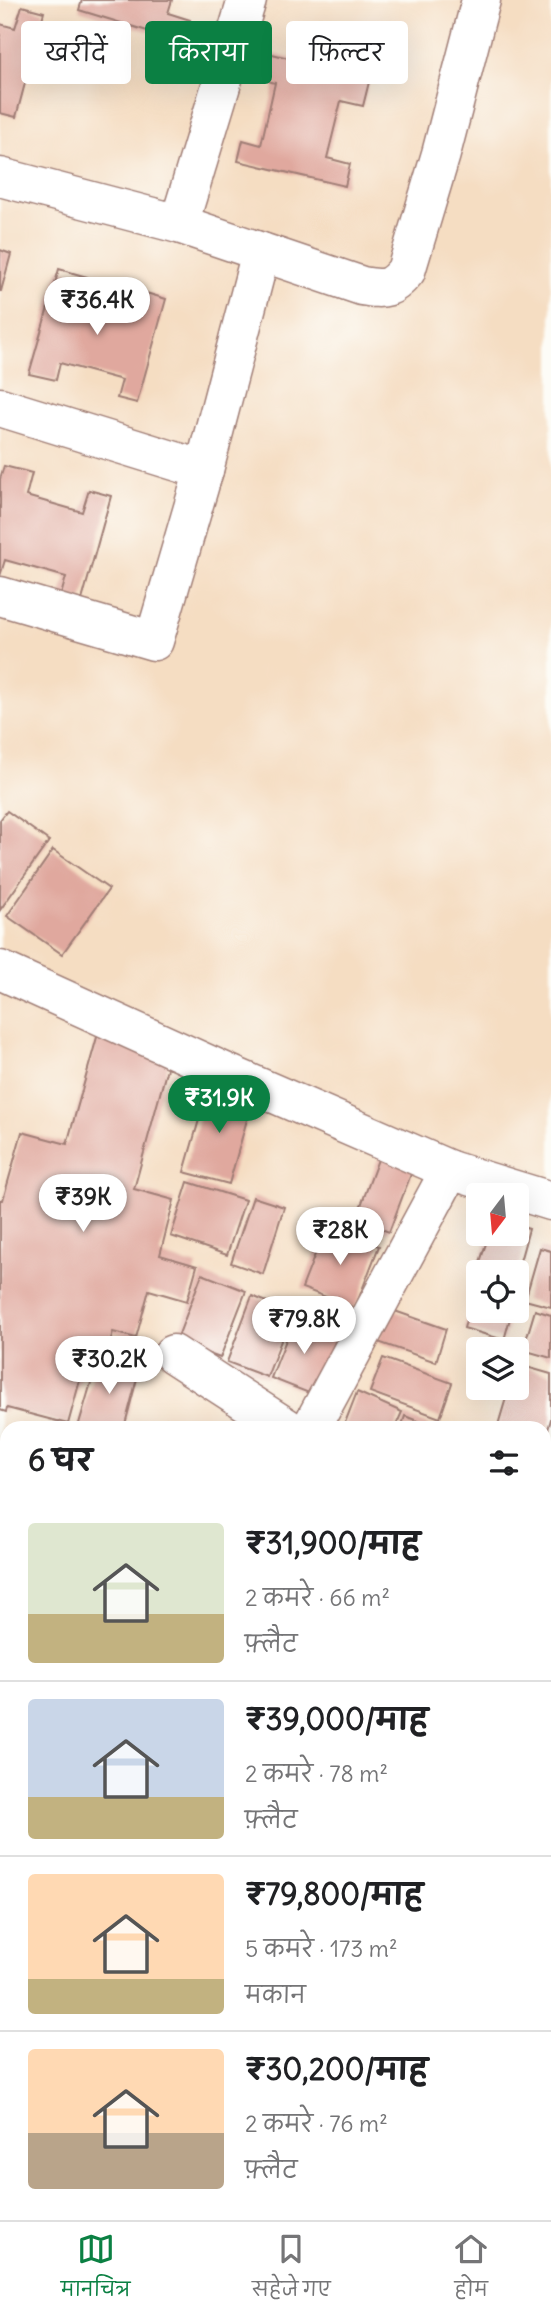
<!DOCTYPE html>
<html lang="hi">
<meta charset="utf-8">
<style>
:root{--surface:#fff;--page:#f2f2f2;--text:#202124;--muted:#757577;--line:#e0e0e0;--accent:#0b8043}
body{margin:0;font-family:Delius,"Playpen Sans Deva",sans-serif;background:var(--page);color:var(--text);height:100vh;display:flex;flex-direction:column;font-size:26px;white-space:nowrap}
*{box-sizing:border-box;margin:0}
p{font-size:23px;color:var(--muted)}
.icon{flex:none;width:38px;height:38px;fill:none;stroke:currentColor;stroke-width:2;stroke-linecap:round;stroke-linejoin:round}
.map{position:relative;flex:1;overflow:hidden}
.details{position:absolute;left:0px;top:1421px;width:551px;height:800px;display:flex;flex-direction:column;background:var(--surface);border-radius:21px 21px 0 0;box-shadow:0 7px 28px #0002}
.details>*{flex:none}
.banner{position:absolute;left:21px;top:21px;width:509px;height:63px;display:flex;gap:14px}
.needle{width:46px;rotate:196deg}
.fabs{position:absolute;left:466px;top:1183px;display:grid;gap:14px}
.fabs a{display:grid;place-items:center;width:63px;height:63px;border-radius:7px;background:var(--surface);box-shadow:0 7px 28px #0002;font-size:35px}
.price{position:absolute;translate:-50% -60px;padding:0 16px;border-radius:24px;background:#fff;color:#222;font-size:23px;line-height:46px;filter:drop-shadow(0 2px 4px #0008)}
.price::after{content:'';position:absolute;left:50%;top:42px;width:21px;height:16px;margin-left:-10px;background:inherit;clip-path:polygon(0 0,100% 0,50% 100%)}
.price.selected{background:var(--accent);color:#fff}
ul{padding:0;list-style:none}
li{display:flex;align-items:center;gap:21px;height:175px;padding:0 28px}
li+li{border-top:2px solid var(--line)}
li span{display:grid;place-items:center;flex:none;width:196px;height:140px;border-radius:7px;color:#555}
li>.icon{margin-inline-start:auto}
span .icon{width:84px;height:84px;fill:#fffc;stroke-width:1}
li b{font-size:30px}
h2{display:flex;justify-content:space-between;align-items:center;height:84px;padding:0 28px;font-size:30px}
.tag{padding:0 24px;border-radius:7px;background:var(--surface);box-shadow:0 7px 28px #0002;font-size:24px;line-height:63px}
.tag.selected{background:var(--accent);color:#fff}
.menu{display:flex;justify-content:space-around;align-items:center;height:98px;border-top:2px solid var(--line);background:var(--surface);font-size:19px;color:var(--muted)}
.menu a{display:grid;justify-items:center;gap:4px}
.menu .selected{color:var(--accent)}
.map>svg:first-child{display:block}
.building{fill:#e0a89e}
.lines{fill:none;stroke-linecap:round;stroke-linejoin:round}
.street-casing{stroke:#a07e76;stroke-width:41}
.street{stroke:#fff;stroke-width:38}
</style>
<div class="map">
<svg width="551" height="2220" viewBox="0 0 551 2220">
<rect width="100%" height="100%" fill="#fdfcf7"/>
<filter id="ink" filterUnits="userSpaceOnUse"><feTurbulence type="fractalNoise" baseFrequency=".0143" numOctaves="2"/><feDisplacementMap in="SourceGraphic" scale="14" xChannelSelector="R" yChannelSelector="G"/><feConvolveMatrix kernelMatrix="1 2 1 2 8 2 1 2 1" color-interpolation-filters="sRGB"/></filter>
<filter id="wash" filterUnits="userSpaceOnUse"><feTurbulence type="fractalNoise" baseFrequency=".00686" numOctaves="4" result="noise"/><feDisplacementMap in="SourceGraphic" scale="28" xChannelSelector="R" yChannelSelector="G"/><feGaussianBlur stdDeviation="1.57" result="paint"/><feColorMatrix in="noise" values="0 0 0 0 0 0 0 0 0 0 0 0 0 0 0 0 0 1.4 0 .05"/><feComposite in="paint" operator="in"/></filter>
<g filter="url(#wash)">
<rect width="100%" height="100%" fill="#f5ddc2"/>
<g id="blocks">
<g class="building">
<path d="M82 0H172L168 13 190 20 183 42 79 10Z"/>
<path d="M22 6 44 12 16 117 0 113V24L15 28Z"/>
<path d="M264 52 370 78 363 106 341 101 327 158 350 164 345 186 238 161 243 140 261 145 275 83 258 78Z"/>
<path d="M0 250 11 254 1 291H0Z"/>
<path d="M59 269 87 277 80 299 137 315 143 292 166 299 137 403 117 398 122 380 60 363 56 380 29 374Z"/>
<path d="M4 466 32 473 26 496 82 512 89 490 111 496 82 600 61 595 66 577 5 560 0 576V479Z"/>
<path d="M7 811 49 841 0 910V820Z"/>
<path d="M53 850 109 889 62 954 7 916Z"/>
<path d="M99 1030 172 1050 134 1189 174 1200 160 1255 197 1266 187 1301 149 1290 136 1338 113 1332 109 1345 91 1340 68 1424 7 1408 6 1412 0 1410V1200H3L22 1132 67 1144Z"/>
<path d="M209 1085 253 1098 229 1184 184 1172Z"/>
<path d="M380 1154 414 1166 389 1232 356 1219Z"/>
<path d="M188 1182 245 1200 227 1255 171 1236Z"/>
<path d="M253 1197 284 1207 263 1274 231 1263Z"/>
<path d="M516 1225 529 1229 517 1272H478V1282L474 1281 489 1234H516Z"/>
<path d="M326 1226 379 1246 355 1308 302 1288Z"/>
<path d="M540 1248 551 1251V1307L525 1300Z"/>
<path d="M202 1274 246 1291 220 1358 176 1342Z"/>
<path d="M474 1291 478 1292V1311H512L504 1340 464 1328Z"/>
<path d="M252 1296 292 1312 267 1377 227 1362Z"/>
<path d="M389 1309 446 1329 436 1362 378 1342Z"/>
<path d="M535 1310 551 1315V1358L523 1350Z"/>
<path d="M295 1317 338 1334 314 1395 271 1378Z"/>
<path d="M383 1358 452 1383 440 1418 370 1392Z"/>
<path d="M98 1359 139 1371 124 1428 78 1427Z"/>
<path d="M516 1364 551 1374V1419L545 1440 544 1428H510L498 1425 509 1388H516Z"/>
<path d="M357 1392 402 1412 395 1428H343Z"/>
<path d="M405 1416 435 1428H401Z"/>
<path d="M167 1419 196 1427V1428H165Z"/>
<path d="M0 1443 7 1445 1 1469H0Z"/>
<path d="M0 1542 7 1543V1596L0 1594Z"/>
<path d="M550 1661H551V1719L544 1717V1682Z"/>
<path d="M551 1781V1805L544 1803Z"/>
<path d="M544 1808 551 1809V1863L544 1861Z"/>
<path d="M2 1814 7 1816V1847L0 1845Z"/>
<path d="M0 1859 7 1861V1873L1 1893Z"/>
<path d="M544 1880 551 1882V1917L544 1915Z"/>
<path d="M544 1952 551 1954V1972L548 1984 544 1983Z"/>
<path d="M0 2014 7 2016 1 2039 0 2038Z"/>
<path d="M6 2029H7V2072L0 2070V2050Z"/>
<path d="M158 2214H225L223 2220H156Z"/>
<path d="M290 2214H334L357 2219 288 2220Z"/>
<path d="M498 2214H534L533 2220H496Z"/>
</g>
</g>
</g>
<g filter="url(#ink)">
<use href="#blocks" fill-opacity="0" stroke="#a07e76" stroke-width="2"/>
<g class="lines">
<defs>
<g id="street">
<path d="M0 177 179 224 362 286C385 290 391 289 406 271L441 154 481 0"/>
<path d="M179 224 247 0"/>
<path d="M0 407 204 470"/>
<path d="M0 596 154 641 204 470 261 252"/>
<path d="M0 970 229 1074 450 1170 551 1201"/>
<path d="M173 1354 287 1428"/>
<path d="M311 1428 450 1170"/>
<path d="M544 1538 551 1506"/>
<path d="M544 1637 551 1638"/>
<path d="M544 2167 551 2169"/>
<path d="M253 2220 254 2214"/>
<path d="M423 2220 424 2214"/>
</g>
</defs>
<use href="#street" class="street-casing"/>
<use href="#street" class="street"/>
</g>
</g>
</svg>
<div class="fabs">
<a><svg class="needle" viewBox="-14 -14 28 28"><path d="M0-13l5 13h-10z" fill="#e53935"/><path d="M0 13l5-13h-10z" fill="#757577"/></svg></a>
<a><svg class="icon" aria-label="locate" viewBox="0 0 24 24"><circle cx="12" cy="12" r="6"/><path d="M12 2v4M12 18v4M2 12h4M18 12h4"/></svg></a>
<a><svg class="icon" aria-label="layers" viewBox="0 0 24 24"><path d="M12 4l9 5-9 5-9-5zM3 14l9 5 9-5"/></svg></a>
</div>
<b class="price" style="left:97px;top:337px">₹36.4K</b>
<b class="price selected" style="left:219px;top:1135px">₹31.9K</b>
<b class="price" style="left:83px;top:1234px">₹39K</b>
<b class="price" style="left:340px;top:1267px">₹28K</b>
<b class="price" style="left:304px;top:1356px">₹79.8K</b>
<b class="price" style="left:109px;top:1396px">₹30.2K</b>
<div class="banner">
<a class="tag">खरीदें</a>
<a class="tag selected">किराया</a>
<a class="tag">फ़िल्टर</a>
</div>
<section class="details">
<h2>6 घर<svg class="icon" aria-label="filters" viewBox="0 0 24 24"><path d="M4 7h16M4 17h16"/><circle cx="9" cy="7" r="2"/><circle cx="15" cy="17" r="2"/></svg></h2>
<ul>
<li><span style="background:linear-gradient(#dfe7d0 65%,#c2b280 0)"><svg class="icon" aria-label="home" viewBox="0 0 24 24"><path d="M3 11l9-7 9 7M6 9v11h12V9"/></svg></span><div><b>₹31,900/माह</b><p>2 कमरे · 66 m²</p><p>फ़्लैट</p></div></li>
<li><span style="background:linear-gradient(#c9d6e8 70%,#c2b280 0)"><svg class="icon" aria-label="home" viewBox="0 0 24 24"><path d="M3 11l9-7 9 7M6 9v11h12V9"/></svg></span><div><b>₹39,000/माह</b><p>2 कमरे · 78 m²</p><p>फ़्लैट</p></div></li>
<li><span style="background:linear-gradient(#ffd9b3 75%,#c2b280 0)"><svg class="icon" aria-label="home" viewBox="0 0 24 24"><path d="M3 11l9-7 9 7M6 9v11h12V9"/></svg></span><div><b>₹79,800/माह</b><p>5 कमरे · 173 m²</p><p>मकान</p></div></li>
<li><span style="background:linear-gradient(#ffd9b3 60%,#b9a48a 0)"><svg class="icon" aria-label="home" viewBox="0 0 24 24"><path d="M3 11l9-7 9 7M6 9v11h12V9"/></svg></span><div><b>₹30,200/माह</b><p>2 कमरे · 76 m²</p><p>फ़्लैट</p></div></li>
</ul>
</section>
</div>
<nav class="menu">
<a class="selected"><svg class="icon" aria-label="map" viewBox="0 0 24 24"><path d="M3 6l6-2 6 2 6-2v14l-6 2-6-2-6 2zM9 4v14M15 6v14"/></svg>मानचित्र</a>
<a><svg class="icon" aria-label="saved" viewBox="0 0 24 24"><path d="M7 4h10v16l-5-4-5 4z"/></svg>सहेजे गए</a>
<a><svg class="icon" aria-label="home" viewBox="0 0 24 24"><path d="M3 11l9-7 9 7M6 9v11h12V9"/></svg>होम</a>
</nav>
